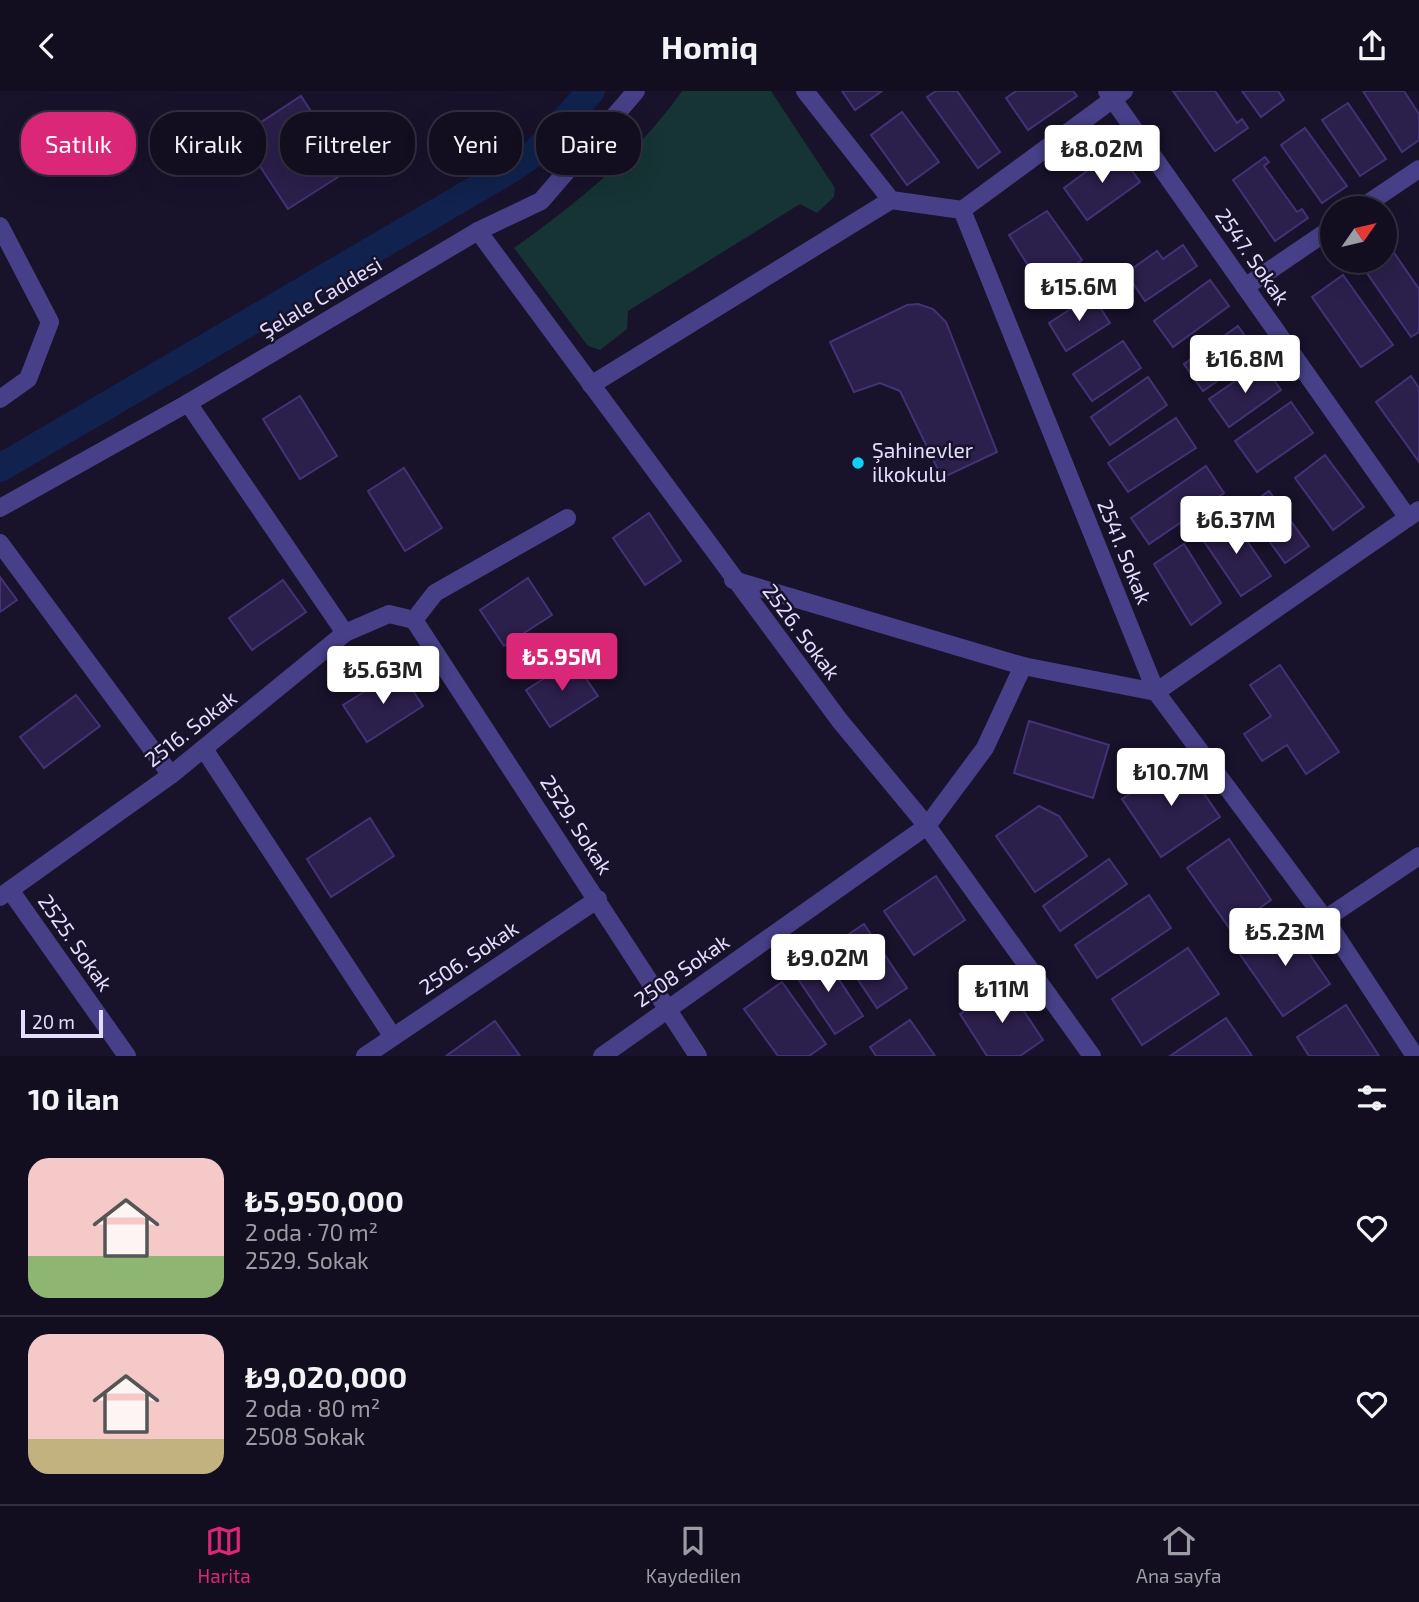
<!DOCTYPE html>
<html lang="tr">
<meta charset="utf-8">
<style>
:root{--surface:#120e20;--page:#1b1729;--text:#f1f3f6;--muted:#9c9ca5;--line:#312e3e;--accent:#db2777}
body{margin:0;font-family:"Exo 2",sans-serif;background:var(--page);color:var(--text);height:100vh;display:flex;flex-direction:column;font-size:26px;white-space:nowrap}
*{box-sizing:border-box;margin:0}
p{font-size:23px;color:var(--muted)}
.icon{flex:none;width:38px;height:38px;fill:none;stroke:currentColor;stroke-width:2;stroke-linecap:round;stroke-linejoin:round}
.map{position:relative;height:965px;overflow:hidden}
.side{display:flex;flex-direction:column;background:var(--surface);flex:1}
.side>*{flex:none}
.guide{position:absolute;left:21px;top:21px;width:700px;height:63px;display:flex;gap:14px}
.needle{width:46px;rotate:56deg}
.tools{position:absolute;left:1320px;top:105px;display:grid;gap:14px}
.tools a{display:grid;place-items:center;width:77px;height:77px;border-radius:50%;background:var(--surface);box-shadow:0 7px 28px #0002,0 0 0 2px var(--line);font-size:35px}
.scale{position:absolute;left:21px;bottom:18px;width:82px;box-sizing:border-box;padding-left:7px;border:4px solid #e3defe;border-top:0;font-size:19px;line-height:24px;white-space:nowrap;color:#e3defe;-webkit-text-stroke:5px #18122b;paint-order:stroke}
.price{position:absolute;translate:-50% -60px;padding:0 16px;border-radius:7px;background:#fff;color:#222;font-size:23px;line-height:46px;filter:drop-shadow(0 2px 4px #0008)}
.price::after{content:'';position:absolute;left:50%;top:42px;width:21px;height:16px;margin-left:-10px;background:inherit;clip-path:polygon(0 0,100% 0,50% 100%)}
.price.on{background:var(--accent);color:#fff}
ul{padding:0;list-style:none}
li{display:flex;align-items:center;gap:21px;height:175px;padding:0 28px}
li+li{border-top:2px solid var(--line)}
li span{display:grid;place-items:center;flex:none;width:196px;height:140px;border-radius:21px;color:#555}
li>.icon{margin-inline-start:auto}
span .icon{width:84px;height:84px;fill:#fffc;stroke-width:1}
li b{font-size:30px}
h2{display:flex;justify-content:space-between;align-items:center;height:84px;padding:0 28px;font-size:30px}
.pill{padding:0 24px;border-radius:28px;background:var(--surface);box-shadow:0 7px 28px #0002,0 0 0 2px var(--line);font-size:24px;line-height:63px}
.pill.on{background:var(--accent);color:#fff}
header{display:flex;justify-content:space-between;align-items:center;height:91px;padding:0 28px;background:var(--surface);font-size:32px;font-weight:700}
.menu{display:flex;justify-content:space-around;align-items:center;height:98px;border-top:2px solid var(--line);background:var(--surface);font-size:19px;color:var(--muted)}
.menu a{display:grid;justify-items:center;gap:4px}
.menu .on{color:var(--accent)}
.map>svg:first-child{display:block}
.green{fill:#163435}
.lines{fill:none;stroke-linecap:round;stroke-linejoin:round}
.canal{stroke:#10224d;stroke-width:28}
.building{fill:#2b1f4b;stroke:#443276;stroke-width:2}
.minor{stroke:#474088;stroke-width:18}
.poi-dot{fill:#12cff5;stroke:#18122b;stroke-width:2.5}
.labels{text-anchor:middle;stroke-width:5;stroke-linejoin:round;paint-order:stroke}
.street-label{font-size:21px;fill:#e3defe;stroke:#18122b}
.poi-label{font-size:21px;fill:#e3defe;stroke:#18122b;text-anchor:start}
</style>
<header><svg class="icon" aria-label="back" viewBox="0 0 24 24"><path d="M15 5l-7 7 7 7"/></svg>Homiq<svg class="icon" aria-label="share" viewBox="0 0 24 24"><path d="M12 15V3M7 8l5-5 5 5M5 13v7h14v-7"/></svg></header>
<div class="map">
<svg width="1419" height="965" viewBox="0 0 1419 965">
<rect width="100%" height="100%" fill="#18122b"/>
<path class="green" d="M682 0H771L835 97 834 106 817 122 800 113 628 220 627 238 600 259 588 255 514 157C576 113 638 63 682 0Z"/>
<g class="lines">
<path class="canal" d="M0 377 511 78 537 60 591 0"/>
</g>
<g class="building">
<path d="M842 0H882L855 19Z"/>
<path d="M936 0H957L1000 61 978 77 927 6Z"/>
<path d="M1016 0H1073L1077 5 1028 39 1006 7Z"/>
<path d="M1173 0H1215L1237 32 1242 28 1248 37 1215 60Z"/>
<path d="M1242 0H1278L1284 9 1261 26Z"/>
<path d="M1363 0H1404L1419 23V49L1402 61Z"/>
<path d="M301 5 349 79 288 118 240 45Z"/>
<path d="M1348 12 1386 68 1360 85 1322 29Z"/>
<path d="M902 21 939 71 907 94 871 44Z"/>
<path d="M1305 37 1347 95 1322 112 1281 54Z"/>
<path d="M1117 58 1140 91 1087 129 1064 97Z"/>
<path d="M1265 66 1269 71 1264 75 1297 121 1302 118 1308 127 1275 150 1233 89Z"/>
<path d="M1047 120 1082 169 1042 197 1009 144Z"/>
<path d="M1388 153 1419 198V241L1411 246 1360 172 1384 170V156Z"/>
<path d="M1183 154 1197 175 1145 210 1126 182 1157 160 1163 168Z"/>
<path d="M1343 184 1393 254 1361 276 1312 206Z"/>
<path d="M1210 189 1229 215 1173 256 1154 230Z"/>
<path d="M1092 204 1110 232 1066 260 1049 232Z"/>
<path d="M918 213 933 218 946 231 997 361 942 387 900 300 880 292 854 301 830 251 907 214Z"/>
<path d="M1238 235 1257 262 1203 300 1184 273Z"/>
<path d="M1123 250 1141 277 1092 310 1073 283Z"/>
<path d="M1262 272 1281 299 1229 336 1209 308Z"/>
<path d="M1411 285 1419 297V371L1376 311Z"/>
<path d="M1148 286 1167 314 1110 354 1091 326Z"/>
<path d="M300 305 337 365 300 388 263 328Z"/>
<path d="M1291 311 1313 342 1257 381 1235 350Z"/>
<path d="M1176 327 1196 357 1128 401 1108 372Z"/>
<path d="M1325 364 1364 416 1333 439 1295 387Z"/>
<path d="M1206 375 1224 402 1149 453 1131 427Z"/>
<path d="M404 377 442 437 405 460 368 400Z"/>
<path d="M1269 400 1309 455 1285 472 1245 417Z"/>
<path d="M649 422 681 470 645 494 613 447Z"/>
<path d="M1230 425 1271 485 1241 505 1201 446Z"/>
<path d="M1184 453 1221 512 1191 534 1154 473Z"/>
<path d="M0 486 17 509 0 521Z"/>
<path d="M528 487 552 524 504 555 480 519Z"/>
<path d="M283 489 306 521 252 559 229 527Z"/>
<path d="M573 569 598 605 550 636 526 599Z"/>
<path d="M1280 574 1339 661 1306 683 1287 654 1262 670 1244 643 1271 625 1250 594Z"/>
<path d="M399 579 423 615 367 651 343 614Z"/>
<path d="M76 604 100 635 44 677 20 646Z"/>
<path d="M1029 630 1109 654 1093 707 1014 682Z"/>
<path d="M1181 669 1220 726 1161 766 1122 708Z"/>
<path d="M1039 715 1059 725 1087 765 1035 801 996 745Z"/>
<path d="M370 727 394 765 331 806 307 768Z"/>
<path d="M1229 748 1271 809 1230 838 1187 777Z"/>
<path d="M1109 768 1127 793 1060 840 1043 815Z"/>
<path d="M936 785 965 829 914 864 884 820Z"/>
<path d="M1149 804 1171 837 1097 887 1075 854Z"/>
<path d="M1286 829 1330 893 1283 925 1239 862Z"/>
<path d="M864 833 907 897 877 917 834 853Z"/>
<path d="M1188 857 1219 903 1142 954 1112 908Z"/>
<path d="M822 863 863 925 835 943 794 882Z"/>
<path d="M782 891 826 953 809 965H778L744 918Z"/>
<path d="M1006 893 1043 949 1020 965H987L960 923Z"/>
<path d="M1346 914 1379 965H1309L1297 946Z"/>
<path d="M1226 927 1252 965H1170Z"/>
<path d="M910 929 935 965H876L870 956Z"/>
<path d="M495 930 520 965H446Z"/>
</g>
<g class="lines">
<g class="minor">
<path d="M805 0 891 109 962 119 1156 601 1325 828 1415 965"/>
<path d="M1107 0 1408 427"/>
<path d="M1361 117 1419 78"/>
<path d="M962 119 1124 0"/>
<path d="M0 135 50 231 28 288 0 308"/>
<path d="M478 140 840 630 927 735 1092 965"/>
<path d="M1245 196 1332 137"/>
<path d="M591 294 891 109"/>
<path d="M188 312 345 542"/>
<path d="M0 417 188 312 478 140 541 110 636 0"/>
<path d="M0 452 171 684"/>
<path d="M733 489 1023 575 1156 601 1419 419"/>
<path d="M414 529 698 965"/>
<path d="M414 529 435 502 567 427"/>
<path d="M204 658 393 946"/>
<path d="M10 799 127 965"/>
<path d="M0 806 171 684 345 542 389 523 414 529"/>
<path d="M1325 828 1419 765"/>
<path d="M365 965 598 808"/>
<path d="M602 965 927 735 985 657 1023 575"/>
</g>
</g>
<circle class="poi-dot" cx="858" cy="372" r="7"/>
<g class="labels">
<g class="street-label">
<text transform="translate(1252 166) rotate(55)" y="7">2547. Sokak</text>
<text transform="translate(321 207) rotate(-31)" y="7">Şelale Caddesi</text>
<text transform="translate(1124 461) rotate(68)" y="7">2541. Sokak</text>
<text transform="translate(801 541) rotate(53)" y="7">2526. Sokak</text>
<text transform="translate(191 638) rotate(-38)" y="7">2516. Sokak</text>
<text transform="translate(576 734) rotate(57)" y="7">2529. Sokak</text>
<text transform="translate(75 852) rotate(55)" y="7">2525. Sokak</text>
<text transform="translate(469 867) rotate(-34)" y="7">2506. Sokak</text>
<text transform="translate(682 880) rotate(-35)" y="7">2508 Sokak</text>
</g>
<g class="poi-label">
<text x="872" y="367">Şahinevler<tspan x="872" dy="24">ilkokulu</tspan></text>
</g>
</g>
</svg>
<div class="tools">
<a><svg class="needle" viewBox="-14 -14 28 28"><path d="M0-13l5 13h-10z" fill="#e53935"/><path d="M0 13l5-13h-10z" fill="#9c9ca5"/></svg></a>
</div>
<div class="scale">20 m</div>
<b class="price" style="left:1102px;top:94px">₺8.02M</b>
<b class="price" style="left:1079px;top:232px">₺15.6M</b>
<b class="price" style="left:1245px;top:304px">₺16.8M</b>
<b class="price" style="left:1236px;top:465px">₺6.37M</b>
<b class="price on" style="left:562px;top:602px">₺5.95M</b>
<b class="price" style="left:383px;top:615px">₺5.63M</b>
<b class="price" style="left:1171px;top:717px">₺10.7M</b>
<b class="price" style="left:1285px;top:877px">₺5.23M</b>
<b class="price" style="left:828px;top:903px">₺9.02M</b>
<b class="price" style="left:1002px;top:934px">₺11M</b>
<div class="guide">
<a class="pill on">Satılık</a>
<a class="pill">Kiralık</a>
<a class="pill">Filtreler</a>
<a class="pill">Yeni</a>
<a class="pill">Daire</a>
</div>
</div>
<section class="side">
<h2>10 ilan<svg class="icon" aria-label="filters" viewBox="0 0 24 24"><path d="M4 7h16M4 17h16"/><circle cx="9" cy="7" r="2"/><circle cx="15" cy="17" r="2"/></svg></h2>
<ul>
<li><span style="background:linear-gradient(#f6c9c9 70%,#8fb573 0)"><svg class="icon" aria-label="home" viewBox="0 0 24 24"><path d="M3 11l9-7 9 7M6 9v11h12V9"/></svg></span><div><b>₺5,950,000</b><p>2 oda · 70 m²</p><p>2529. Sokak</p></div><svg class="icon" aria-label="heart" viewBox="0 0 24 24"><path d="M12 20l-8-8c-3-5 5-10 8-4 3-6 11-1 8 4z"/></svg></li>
<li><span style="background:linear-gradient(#f6c9c9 75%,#c2b280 0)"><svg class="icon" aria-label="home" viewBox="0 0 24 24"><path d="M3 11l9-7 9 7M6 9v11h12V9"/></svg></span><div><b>₺9,020,000</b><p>2 oda · 80 m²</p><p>2508 Sokak</p></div><svg class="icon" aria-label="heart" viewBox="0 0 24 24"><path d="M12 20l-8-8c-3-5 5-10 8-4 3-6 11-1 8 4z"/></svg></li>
</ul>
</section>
<nav class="menu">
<a class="on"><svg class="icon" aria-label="map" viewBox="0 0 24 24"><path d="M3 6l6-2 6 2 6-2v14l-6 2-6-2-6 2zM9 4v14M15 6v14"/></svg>Harita</a>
<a><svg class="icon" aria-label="saved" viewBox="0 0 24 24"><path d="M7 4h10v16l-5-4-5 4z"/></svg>Kaydedilen</a>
<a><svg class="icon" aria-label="home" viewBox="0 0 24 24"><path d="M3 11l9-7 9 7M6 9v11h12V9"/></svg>Ana sayfa</a>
</nav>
